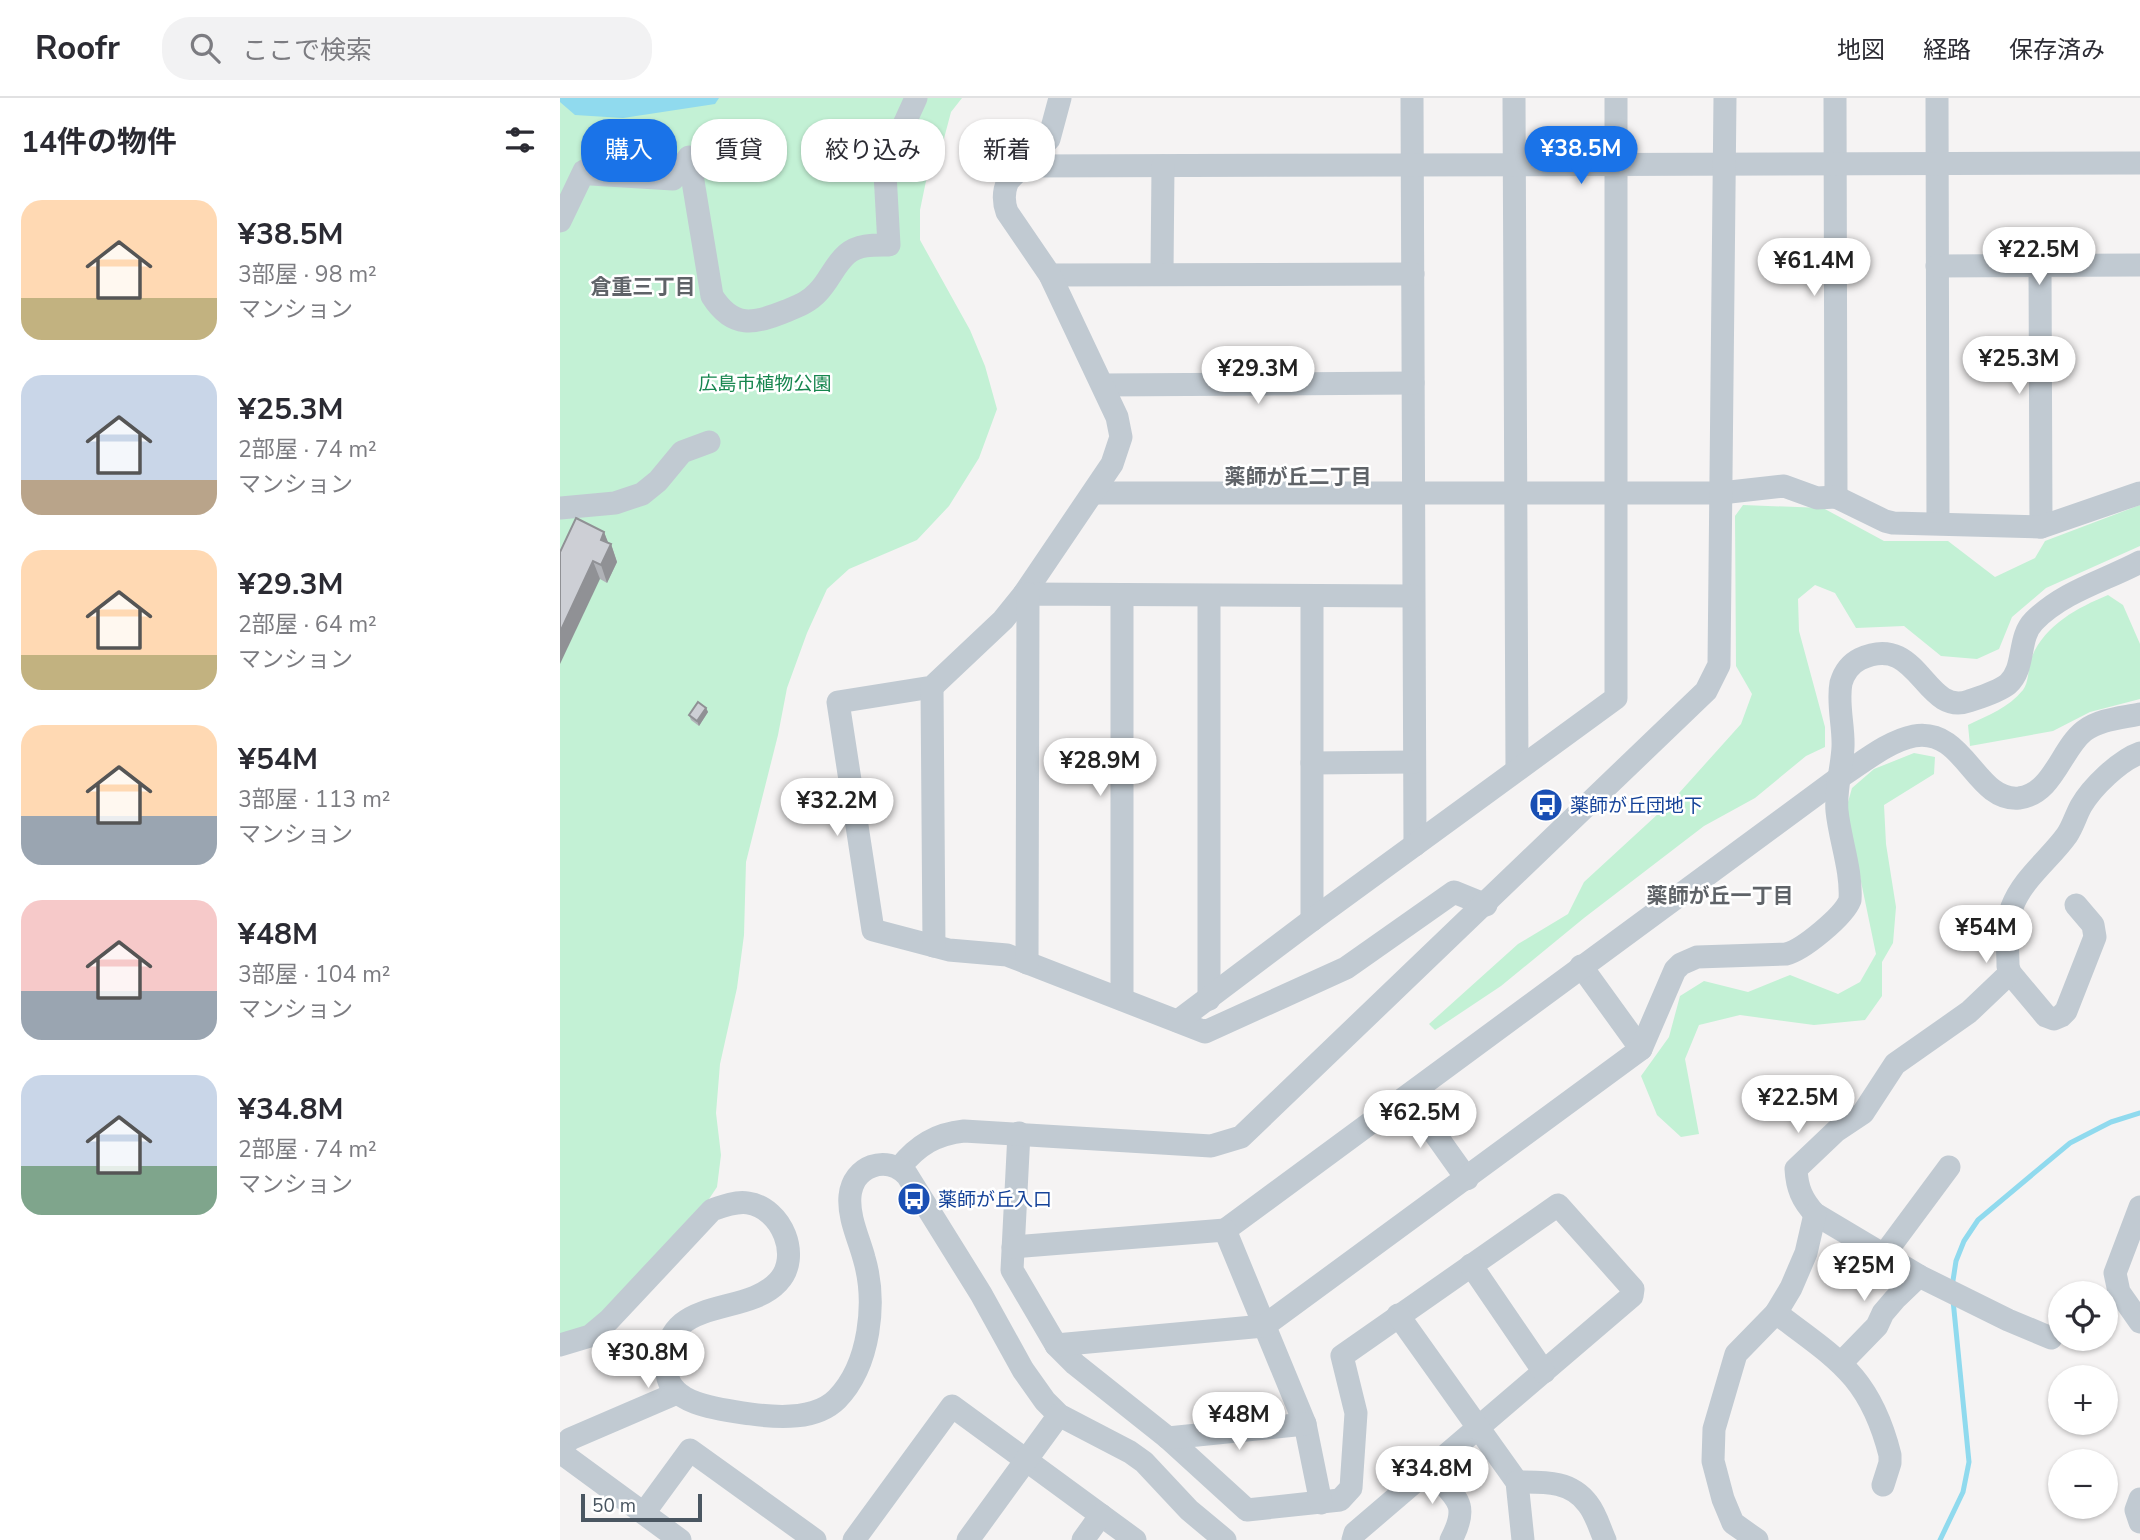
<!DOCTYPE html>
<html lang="ja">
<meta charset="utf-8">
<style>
:root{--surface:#fff;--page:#f2f2f3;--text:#2b2b33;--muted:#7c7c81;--line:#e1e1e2;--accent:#1a73e8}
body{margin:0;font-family:"Nunito Sans","Noto Sans JP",sans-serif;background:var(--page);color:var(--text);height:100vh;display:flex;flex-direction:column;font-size:26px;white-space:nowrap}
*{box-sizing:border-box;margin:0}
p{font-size:23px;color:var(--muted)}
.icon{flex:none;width:38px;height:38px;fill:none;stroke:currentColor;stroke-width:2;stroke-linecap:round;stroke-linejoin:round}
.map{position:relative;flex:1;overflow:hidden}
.panel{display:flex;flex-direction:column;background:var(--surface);width:560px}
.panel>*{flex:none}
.hud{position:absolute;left:21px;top:21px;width:665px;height:63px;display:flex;gap:14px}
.fabs{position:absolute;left:1488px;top:1183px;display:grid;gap:14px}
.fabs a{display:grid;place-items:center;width:70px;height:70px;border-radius:50%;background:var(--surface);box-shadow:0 2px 5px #0004;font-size:35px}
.scale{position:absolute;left:21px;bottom:18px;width:121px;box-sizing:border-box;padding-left:7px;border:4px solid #4a5661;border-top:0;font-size:19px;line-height:24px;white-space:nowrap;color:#4a5661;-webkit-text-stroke:5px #fff;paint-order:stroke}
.price{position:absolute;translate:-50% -60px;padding:0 16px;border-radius:24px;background:#fff;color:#222;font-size:23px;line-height:46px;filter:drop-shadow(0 2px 4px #0008)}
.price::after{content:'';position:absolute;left:50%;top:42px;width:21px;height:16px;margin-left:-10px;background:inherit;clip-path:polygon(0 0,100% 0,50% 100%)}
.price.selected{background:var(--accent);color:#fff}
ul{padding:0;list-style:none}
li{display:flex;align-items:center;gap:21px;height:175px;padding:0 21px}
li span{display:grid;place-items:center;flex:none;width:196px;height:140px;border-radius:21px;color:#555}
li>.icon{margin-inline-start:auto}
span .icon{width:84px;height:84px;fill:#fffc;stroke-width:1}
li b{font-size:30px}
h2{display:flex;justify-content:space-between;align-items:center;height:84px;padding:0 21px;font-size:30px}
.tag{padding:0 24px;border-radius:28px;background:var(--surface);box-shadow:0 2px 5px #0004;font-size:24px;line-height:63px}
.tag.selected{background:var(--accent);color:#fff}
header{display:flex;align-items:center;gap:42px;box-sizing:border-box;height:98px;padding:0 35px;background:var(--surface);border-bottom:2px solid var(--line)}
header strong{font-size:33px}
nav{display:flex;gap:38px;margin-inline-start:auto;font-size:24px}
.search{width:490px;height:63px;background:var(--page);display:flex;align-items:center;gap:18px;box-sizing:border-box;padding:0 24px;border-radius:28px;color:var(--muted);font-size:26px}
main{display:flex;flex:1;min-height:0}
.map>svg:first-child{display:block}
.green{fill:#c3f1d5}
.water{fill:#90daee}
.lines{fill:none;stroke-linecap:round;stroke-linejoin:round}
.stream{stroke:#90daee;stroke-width:5}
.minor{stroke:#c1cad2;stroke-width:23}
.wall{fill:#b0b2b7}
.shaded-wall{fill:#909195}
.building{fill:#cdcfd5;stroke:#909195;stroke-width:2}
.labels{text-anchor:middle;stroke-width:5;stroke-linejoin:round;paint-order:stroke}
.park-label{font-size:19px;fill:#17864f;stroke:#fff}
.transit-label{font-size:19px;fill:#164399;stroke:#fff;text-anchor:start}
.neighbourhood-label{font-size:21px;font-weight:bold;fill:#5f6368;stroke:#fff}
</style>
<header>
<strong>Roofr</strong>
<div class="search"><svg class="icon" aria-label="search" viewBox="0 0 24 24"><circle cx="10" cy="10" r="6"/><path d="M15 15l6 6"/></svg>ここで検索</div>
<nav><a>地図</a><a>経路</a><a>保存済み</a></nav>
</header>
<main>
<section class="panel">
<h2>14件の物件<svg class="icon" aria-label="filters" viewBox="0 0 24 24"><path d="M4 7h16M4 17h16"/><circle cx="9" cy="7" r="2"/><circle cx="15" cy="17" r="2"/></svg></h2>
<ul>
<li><span style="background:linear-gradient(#ffd9b3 70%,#c2b280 0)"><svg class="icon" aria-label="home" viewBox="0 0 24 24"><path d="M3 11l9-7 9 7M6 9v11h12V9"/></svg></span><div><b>¥38.5M</b><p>3部屋 · 98 m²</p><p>マンション</p></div></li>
<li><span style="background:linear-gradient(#c9d6e8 75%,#b9a48a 0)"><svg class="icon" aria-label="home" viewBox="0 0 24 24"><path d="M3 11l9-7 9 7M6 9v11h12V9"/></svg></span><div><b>¥25.3M</b><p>2部屋 · 74 m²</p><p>マンション</p></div></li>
<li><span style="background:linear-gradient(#ffd9b3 75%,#c2b280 0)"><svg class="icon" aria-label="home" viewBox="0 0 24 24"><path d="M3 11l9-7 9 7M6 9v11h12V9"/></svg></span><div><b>¥29.3M</b><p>2部屋 · 64 m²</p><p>マンション</p></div></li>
<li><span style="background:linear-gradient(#ffd9b3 65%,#9aa5b1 0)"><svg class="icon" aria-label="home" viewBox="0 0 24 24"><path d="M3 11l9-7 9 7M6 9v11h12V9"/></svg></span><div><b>¥54M</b><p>3部屋 · 113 m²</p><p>マンション</p></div></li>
<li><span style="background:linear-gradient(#f6c9c9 65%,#9aa5b1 0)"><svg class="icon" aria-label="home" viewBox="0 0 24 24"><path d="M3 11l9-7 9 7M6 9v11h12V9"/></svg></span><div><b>¥48M</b><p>3部屋 · 104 m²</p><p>マンション</p></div></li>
<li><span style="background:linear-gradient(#c9d6e8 65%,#7fa58c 0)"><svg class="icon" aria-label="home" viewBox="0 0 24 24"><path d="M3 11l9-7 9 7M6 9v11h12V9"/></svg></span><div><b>¥34.8M</b><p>2部屋 · 74 m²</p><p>マンション</p></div></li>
</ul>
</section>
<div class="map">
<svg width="1580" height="1442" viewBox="0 0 1580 1442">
<rect width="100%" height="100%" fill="#f5f3f3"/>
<g class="green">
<path d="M0 0H402L391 14 382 48 366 83 360 112V142L410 232 425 268 437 311 419 360 389 408 357 442 289 471 267 491 247 535 227 590 218 637 186 764 184 837 177 890 160 966 156 1015 161 1057 157 1089 137 1119 44 1219 0 1240Z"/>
<path d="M1183 407 1263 410 1324 443H1388L1435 479 1475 460 1485 443 1580 407V448L1486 490 1452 519 1439 551 1417 561 1381 558 1344 528 1296 530 1275 495 1255 487 1238 501 1239 533 1265 629V649L1246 658 1195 700 1144 728 1024 820 941 888 875 932 869 926 958 846 1008 816 1024 784 1111 704 1181 626 1192 596 1176 568 1175 418Z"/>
<path d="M1548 497 1563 507 1580 546V601L1530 614 1493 633 1410 648 1408 627C1429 617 1448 610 1463 592 1469 584 1468 571 1471 561 1484 527 1517 510 1548 497Z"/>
<path d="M1354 655 1375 659 1374 676 1324 707 1326 746 1336 809 1333 845 1322 864V898L1305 922 1254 927 1180 917 1139 927 1125 961 1139 1036 1121 1039 1097 1017 1081 978 1109 939 1120 898 1144 883 1188 894 1230 877 1278 896 1300 884 1316 856 1286 711 1292 690 1314 671Z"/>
</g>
<path class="water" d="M0 0H159L155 6 63 20 15 17 0 4Z"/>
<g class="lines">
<g class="stream">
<path d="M1392 1189 1396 1163 1404 1143 1418 1122 1510 1045 1551 1024 1580 1015"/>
<path d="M1380 1442 1403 1394 1409 1364 1393 1202"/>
</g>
<g class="minor">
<path d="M852 0 855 747"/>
<path d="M954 0 957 671"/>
<path d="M1275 0 1276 399"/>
<path d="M1377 0 1378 425"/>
<path d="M463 68 1580 65"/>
<path d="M0 123 24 73 31 76 113 81 129 59 152 198C173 231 194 226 226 213 238 208 249 204 258 194 269 183 275 166 287 156 299 146 315 147 329 147L325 75 332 53 356 0"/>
<path d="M1480 167 1481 429"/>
<path d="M1377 168 1580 167"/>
<path d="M602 176 603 68"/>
<path d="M490 177 853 176"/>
<path d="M543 287 853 285"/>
<path d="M534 395H1161L1224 388 1257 400 1276 399 1325 423 1333 425 1481 429 1580 395"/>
<path d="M0 410 55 405 82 396 98 383 122 354 149 344"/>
<path d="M464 496 552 366 561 339 557 319 490 177 447 114C443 103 443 94 448 83L489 41 500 0"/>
<path d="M853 498 464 496 443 522 372 589 278 604 313 832 389 852 447 857 645 934 786 870 894 794 926 807"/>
<path d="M372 589 374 848"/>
<path d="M752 665 854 664"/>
<path d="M1516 807 1533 827 1535 839 1506 913 1501 918 1494 921 1486 918 1450 875 1448 868C1448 849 1445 827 1452 809 1463 780 1490 761 1507 737 1513 728 1516 717 1521 708 1532 689 1560 662 1580 655"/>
<path d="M752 822V498"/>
<path d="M467 865 468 496"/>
<path d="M1021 868 1081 951"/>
<path d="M1450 875 1409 914 1335 966 1303 1015 1276 1033 1236 1071C1237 1090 1242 1102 1255 1116L1359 1178 1448 1222 1491 1240"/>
<path d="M562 901V498"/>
<path d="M649 901V498"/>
<path d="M618 923 752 822 1056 600V0"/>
<path d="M848 998 907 1081"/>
<path d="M459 1035 452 1172 496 1247 515 1266 608 1340 687 1412 780 1402 791 1390 796 1315 782 1258 998 1107 1073 1191 1072 1198 795 1435 793 1442"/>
<path d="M340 1069C358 1047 376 1036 404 1033L651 1048 681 1039 1146 593 1159 567 1165 0"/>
<path d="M1580 1109 1555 1175 1559 1194 1580 1224"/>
<path d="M665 1132 1280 679C1302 665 1328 643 1354 638 1405 629 1415 704 1459 700 1493 696 1501 651 1524 633 1540 621 1561 620 1580 616"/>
<path d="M453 1149 665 1132 745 1326 761 1405"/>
<path d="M1323 1158 1389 1069"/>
<path d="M911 1167 984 1274"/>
<path d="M1216 1215C1277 1261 1310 1278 1330 1357V1365L1323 1387"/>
<path d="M838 1217 957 1384 963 1442"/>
<path d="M0 1247 30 1238 49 1222 152 1112C163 1108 176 1103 188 1105 222 1110 242 1159 218 1184 184 1221 98 1195 107 1275 110 1308 165 1312 191 1316 219 1320 256 1322 277 1301 310 1267 317 1204 304 1160 299 1141 288 1119 290 1098 293 1068 326 1056 347 1077L421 1196 463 1272 485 1303 499 1317 570 1354 584 1364 629 1412 665 1442"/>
<path d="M496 1247 704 1228 1081 951 1115 872 1121 866 1137 859 1226 856C1243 852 1284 818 1290 802 1292 773 1280 742 1277 713 1275 692 1282 670 1283 649 1284 628 1277 606 1281 585 1284 575 1290 566 1300 561 1359 533 1364 619 1409 603 1421 599 1438 594 1448 586 1466 570 1457 540 1474 523 1504 493 1544 483 1580 464"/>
<path d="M1282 1264 1317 1228 1323 1215 1335 1201 1359 1178"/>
<path d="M608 1340 745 1326"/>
<path d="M0 1351 10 1341 117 1295"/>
<path d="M0 1354 120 1442"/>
<path d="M870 1371C895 1400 911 1404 891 1442"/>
<path d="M957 1384C983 1384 1011 1382 1028 1406 1036 1416 1040 1431 1045 1442"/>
<path d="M1580 1401 1576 1412 1580 1424"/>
<path d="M84 1415 130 1352 255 1442"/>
<path d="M294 1442 392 1308 575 1442"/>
<path d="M408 1442 499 1317"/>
<path d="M523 1442 541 1417"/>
<path d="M1197 1442 1173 1425 1163 1401 1153 1363 1154 1331 1176 1256 1216 1215 1231 1190 1246 1155 1255 1116"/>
</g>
</g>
<g class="wall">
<path d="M44 434 48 446H51L57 464 47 485 40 481 0 454Z"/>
<path d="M146 610 148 614 139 628 131 622 129 617Z"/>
</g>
<g class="shaded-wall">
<path d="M44 434 50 449 51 446 57 464 47 485 41 467V442Z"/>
<path d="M33 463 40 481 0 566V534Z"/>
<path d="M146 610 148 614 139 628 137 623Z"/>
</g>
<g class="building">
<path d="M16 420 44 434 41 442 51 446 41 467 33 463 0 534V454Z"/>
<path d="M138 604 146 610 137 623 129 617Z"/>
</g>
<defs>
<symbol id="bus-disc" viewBox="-11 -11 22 22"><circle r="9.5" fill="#1a4fb4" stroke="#fff"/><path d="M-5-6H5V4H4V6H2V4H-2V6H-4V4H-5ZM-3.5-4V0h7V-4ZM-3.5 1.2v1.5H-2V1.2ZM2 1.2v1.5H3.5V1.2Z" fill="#fff"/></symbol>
</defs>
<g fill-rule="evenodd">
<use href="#bus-disc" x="967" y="688" width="38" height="38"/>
<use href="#bus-disc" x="335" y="1082" width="38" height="38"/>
</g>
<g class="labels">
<g class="park-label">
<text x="205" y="292">広島市植物公園</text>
</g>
<g class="transit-label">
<text x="1010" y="714">薬師が丘団地下</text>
<text x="378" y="1108">薬師が丘入口</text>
</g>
<g class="neighbourhood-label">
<text x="83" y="196">倉重三丁目</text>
<text x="738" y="386">薬師が丘二丁目</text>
<text x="1160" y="805">薬師が丘一丁目</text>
</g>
</g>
</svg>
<div class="fabs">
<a><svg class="icon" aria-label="locate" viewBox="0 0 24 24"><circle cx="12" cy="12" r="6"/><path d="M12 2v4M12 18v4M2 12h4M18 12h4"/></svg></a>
<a>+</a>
<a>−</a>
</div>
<div class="scale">50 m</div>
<b class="price selected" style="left:1021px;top:88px">¥38.5M</b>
<b class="price" style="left:1479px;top:189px">¥22.5M</b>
<b class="price" style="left:1254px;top:200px">¥61.4M</b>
<b class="price" style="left:1459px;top:298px">¥25.3M</b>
<b class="price" style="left:698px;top:308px">¥29.3M</b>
<b class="price" style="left:540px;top:700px">¥28.9M</b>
<b class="price" style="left:277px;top:740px">¥32.2M</b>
<b class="price" style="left:1426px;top:867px">¥54M</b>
<b class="price" style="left:1238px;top:1037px">¥22.5M</b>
<b class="price" style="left:860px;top:1052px">¥62.5M</b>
<b class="price" style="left:1304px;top:1205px">¥25M</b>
<b class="price" style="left:88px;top:1292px">¥30.8M</b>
<b class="price" style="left:679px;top:1354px">¥48M</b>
<b class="price" style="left:872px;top:1408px">¥34.8M</b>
<div class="hud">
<a class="tag selected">購入</a>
<a class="tag">賃貸</a>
<a class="tag">絞り込み</a>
<a class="tag">新着</a>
</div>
</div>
</main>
